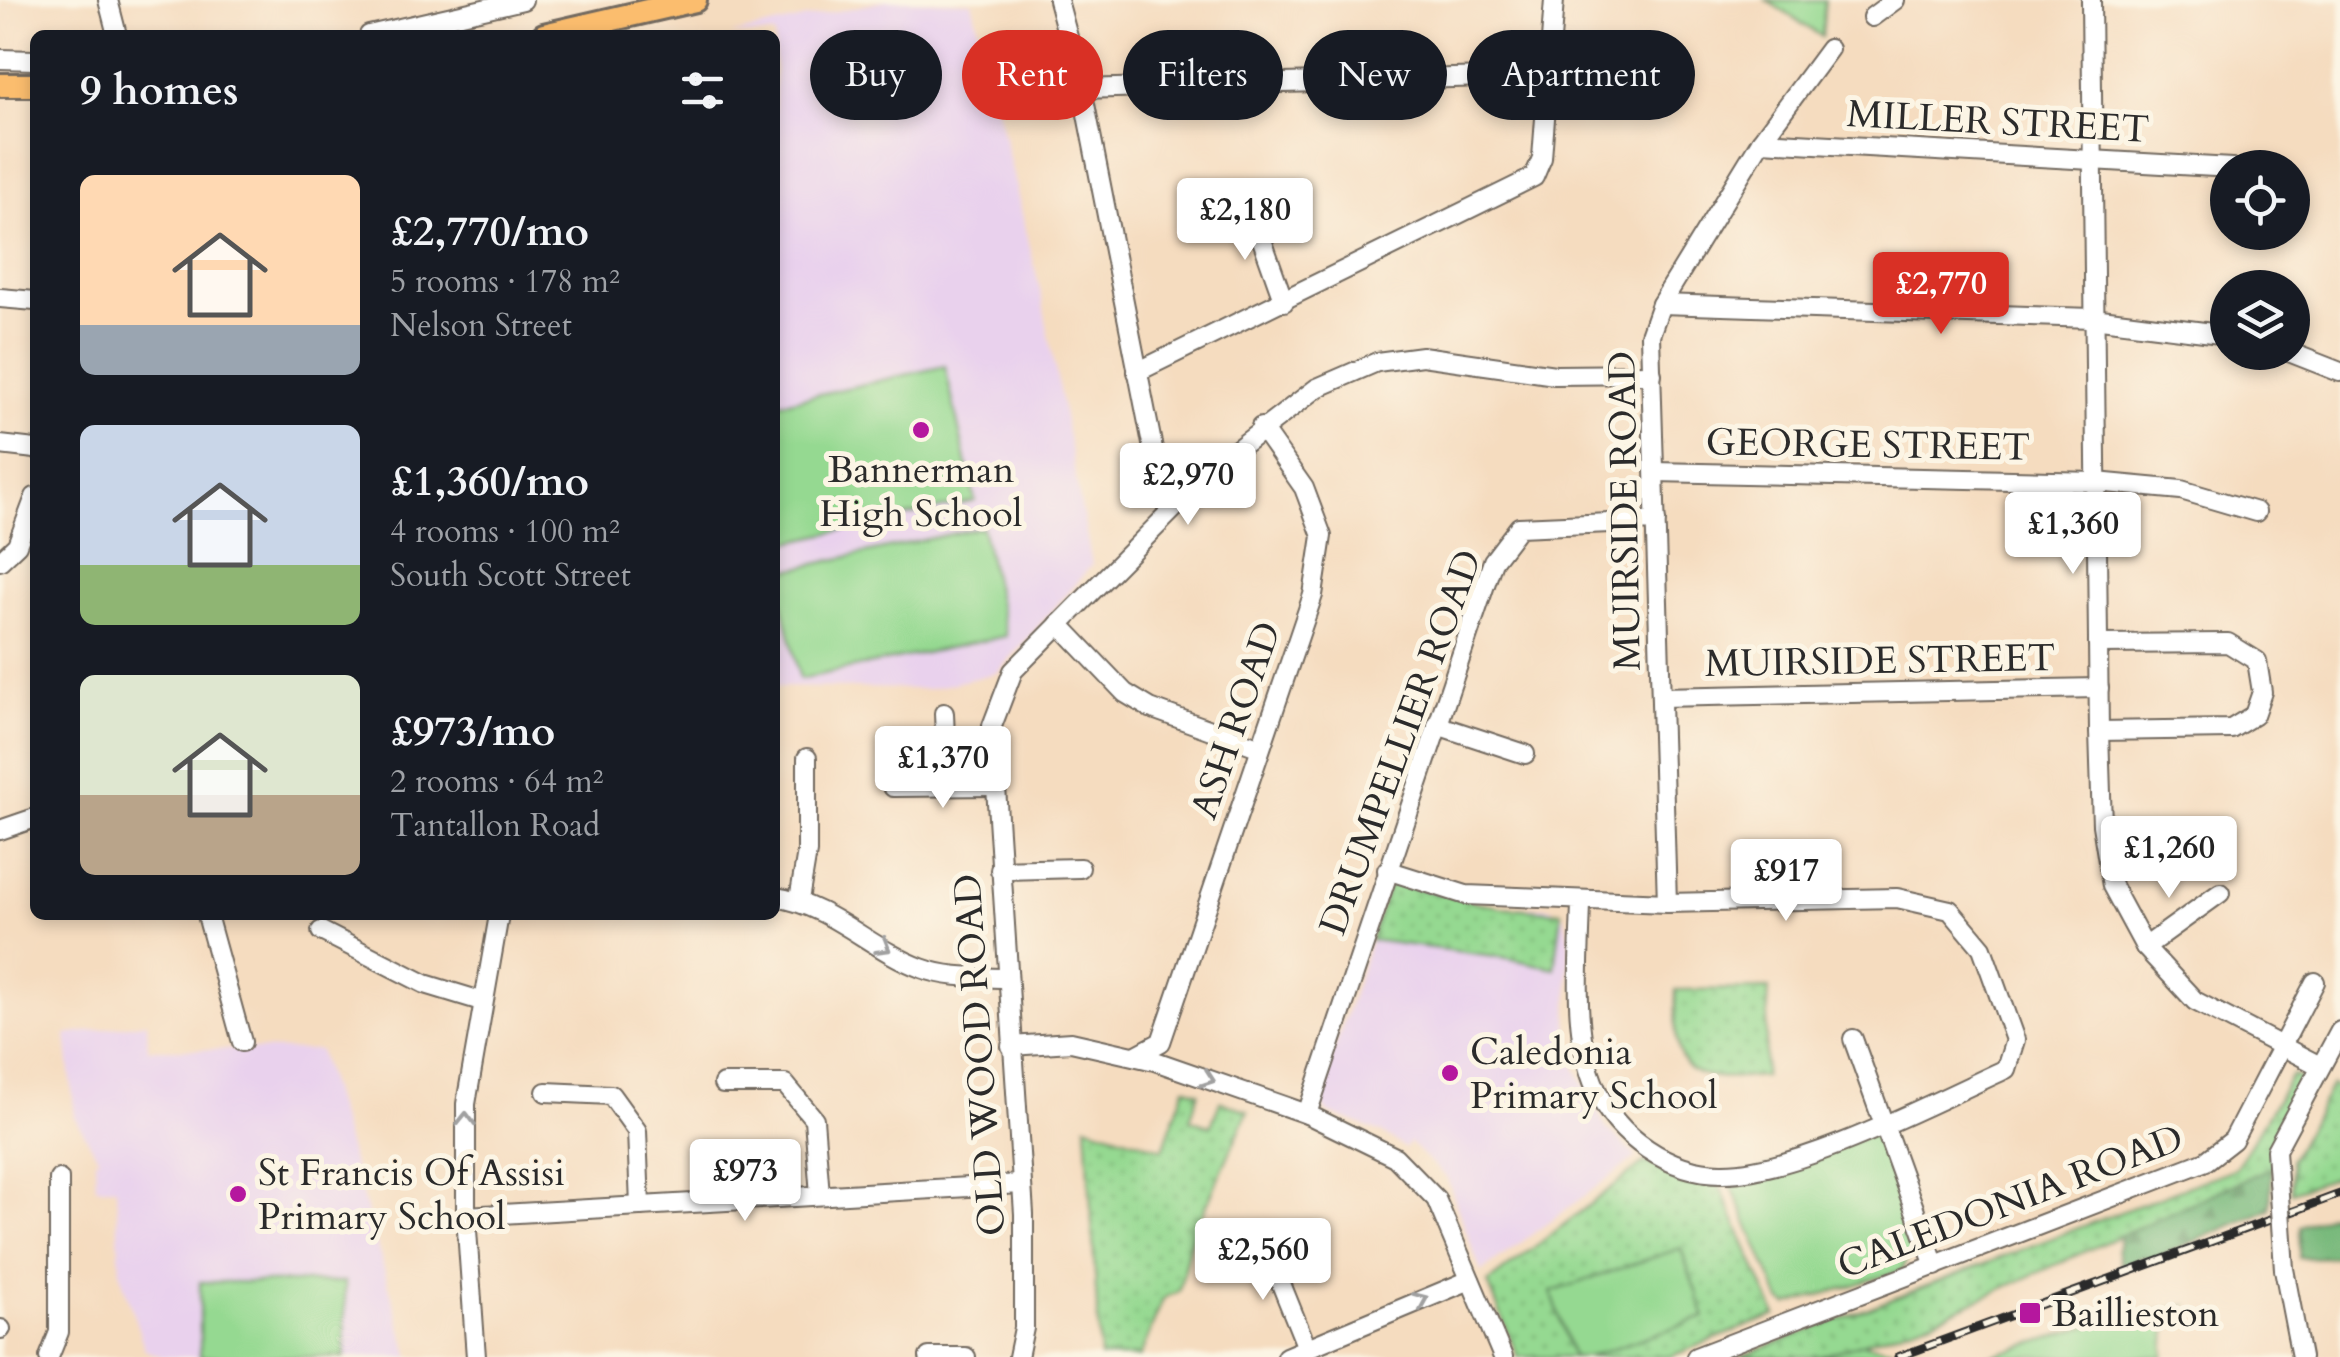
<!DOCTYPE html>
<meta charset="utf-8">
<style>
:root{--surface:#171b24;--page:#20242c;--text:#f1f3f6;--muted:#9ea1a6;--accent:#d93025}
body{margin:0;font-family:Cardo,serif;background:var(--page);color:var(--text);height:100vh;display:flex;flex-direction:column;font-size:38px;white-space:nowrap}
*{box-sizing:border-box;margin:0}
p{font-size:32px;color:var(--muted)}
.icon{flex:none;width:55px;height:55px;fill:none;stroke:currentColor;stroke-width:2;stroke-linecap:round;stroke-linejoin:round}
.map{position:relative;flex:1;overflow:hidden}
.panel{position:absolute;left:30px;top:30px;width:750px;height:890px;display:flex;flex-direction:column;background:var(--surface);border-radius:15px;box-shadow:0 5px 15px #0003}
.panel>*{flex:none}
.top-card{position:absolute;left:810px;top:30px;width:950px;height:90px;display:flex;gap:20px}
.buttons{position:absolute;left:2210px;top:150px;display:grid;gap:20px}
.buttons a{display:grid;place-items:center;width:100px;height:100px;border-radius:50%;background:var(--surface);box-shadow:0 5px 15px #0003;font-size:50px}
.price{position:absolute;translate:-50% -85px;padding:0 22px;border-radius:10px;background:#fff;color:#222;font-size:32px;line-height:65px;filter:drop-shadow(0 2px 5px #0008)}
.price::after{content:'';position:absolute;left:50%;top:60px;width:30px;height:22px;margin-left:-15px;background:inherit;clip-path:polygon(0 0,100% 0,50% 100%)}
.price.active{background:var(--accent);color:#fff}
ul{padding:0;list-style:none}
li{display:flex;align-items:center;gap:30px;height:250px;padding:0 50px}
li span{display:grid;place-items:center;flex:none;width:280px;height:200px;border-radius:15px;color:#555}
li>.icon{margin-inline-start:auto}
span .icon{width:120px;height:120px;fill:#fffc;stroke-width:1}
li b{font-size:42px}
h2{display:flex;justify-content:space-between;align-items:center;height:120px;padding:0 50px;font-size:42px}
.chip{padding:0 35px;border-radius:45px;background:var(--surface);box-shadow:0 5px 15px #0003;font-size:35px;line-height:90px}
.chip.active{background:var(--accent);color:#fff}
.map>svg:first-child{display:block}
.built{fill:#e9d1ed}
.green{fill:#95d991;stroke:#60825e;stroke-width:2.5}
.forest{fill:url(#forest-firs);stroke:#527253;stroke-width:2.5}
.park{fill:url(#park-dots);stroke:#60825e;stroke-width:2.5}
.lines{fill:none;stroke-linecap:round;stroke-linejoin:round}
.minor-casing{stroke:#72695f;stroke-width:22}
.major-casing{stroke:#72695f;stroke-width:28}
.minor{stroke:#fff;stroke-width:18}
.major{stroke:#fbbd6e;stroke-width:22}
.rail-casing{stroke:#2b2b2b;stroke-width:9}
.rail{stroke:#fcf5e5;stroke-width:5;stroke-dasharray:15;stroke-linecap:butt}
.minor-bridge-casing{stroke:#72695f;stroke-width:22;stroke-linecap:butt}
.minor-bridge{stroke:#fff;stroke-width:18}
.oneway{stroke:#a0a0a0}
.poi-dot{fill:#b5179e;stroke:#fcf5e5;stroke-width:4}
.labels{text-anchor:middle;stroke-width:10;stroke-linejoin:round;paint-order:stroke}
.street-label{font-size:38px;fill:#2b2b2b;stroke:#fcf5e5}
.poi-label{font-size:38px;fill:#2b2b2b;stroke:#fcf5e5;text-anchor:start}
</style>
<div class="map">
<svg width="2340" height="1357" viewBox="0 0 2340 1357">
<defs>
<pattern id="forest-firs" width="22" height="20" patternUnits="userSpaceOnUse" patternTransform="scale(2.5)"><rect width="22" height="20" fill="#78b97b"/><path d="M5 1l3.5 6h-7zM16 11l3.5 6h-7z" fill="#639765"/></pattern>
<pattern id="park-dots" width="8" height="8" patternUnits="userSpaceOnUse" patternTransform="scale(2.5)"><rect width="8" height="8" fill="#95d991"/><path d="M2 2h.1M6 6h.1" fill="none" stroke="#81ba7d" stroke-width="1.8" stroke-linecap="round"/></pattern>
</defs>
<rect width="100%" height="100%" fill="#fcf5e5"/>
<filter id="ink" filterUnits="userSpaceOnUse"><feTurbulence type="fractalNoise" baseFrequency=".01" numOctaves="2"/><feDisplacementMap in="SourceGraphic" scale="20" xChannelSelector="R" yChannelSelector="G"/><feConvolveMatrix kernelMatrix="1 2 1 2 8 2 1 2 1" color-interpolation-filters="sRGB"/></filter>
<filter id="wash" filterUnits="userSpaceOnUse"><feTurbulence type="fractalNoise" baseFrequency=".0048" numOctaves="4" result="noise"/><feDisplacementMap in="SourceGraphic" scale="40" xChannelSelector="R" yChannelSelector="G"/><feGaussianBlur stdDeviation="2.25" result="paint"/><feColorMatrix in="noise" values="0 0 0 0 0 0 0 0 0 0 0 0 0 0 0 0 0 1.4 0 .05"/><feComposite in="paint" operator="in"/></filter>
<g filter="url(#wash)">
<rect width="100%" height="100%" fill="#f5dcbf"/>
<g class="built">
<path d="M887 0 972 2 1041 294 1092 565 997 673 929 689 775 687V35H731Z"/>
<path d="M1390 883 1442 889 1489 907H1549L1564 915 1569 942 1568 1036 1575 1067 1606 1128 1637 1157 1481 1272 1447 1178 1409 1142 1405 1148 1382 1133 1327 1112 1318 1098Z"/>
<path d="M147 1022 148 1049 319 1050 410 1357H163L145 1350 120 1273 116 1187H96L95 1159 99 1158 75 1118 66 1035Z"/>
</g>
<g class="green">
<path d="M1766 0H1825L1822 37Z"/>
<path d="M945 366 975 501 775 545V404Z"/>
<path d="M982 527 1006 636 800 679 775 573Z"/>
<path d="M1878 1131 1918 1239 1901 1271 1788 1305 1781 1301 1729 1180Z"/>
<path d="M1681 1247 1705 1317 1588 1357H1573L1551 1292Z"/>
<rect x="200" y="1282" width="145" height="75"/>
<path d="M2187 1305 2166 1331 2164 1357H1987L2095 1324Z"/>
<path d="M1862 1343 1891 1349 1893 1354 1818 1357Z"/>
</g>
<g class="forest">
<path d="M2272 1167 2270 1209 2148 1261 2146 1256 2121 1265 2117 1249 2121 1234Z"/>
<path d="M2340 1211V1257L2299 1258 2300 1226Z"/>
</g>
<g class="park">
<path d="M1390 883 1500 907 1562 912 1555 968 1502 957 1370 940Z"/>
<path d="M1769 989 1764 1076C1684 1082 1672 1075 1676 990Z"/>
<path d="M2292 1075 2301 1079 2303 1087 2291 1102 2295 1104 2272 1167 1933 1320 1818 1357H1740L2236 1168Z"/>
<path d="M2332 1085 2340 1090V1175L2292 1192 2291 1160Z"/>
<path d="M1185 1087 1199 1092 1190 1119 1211 1126 1220 1101 1248 1111 1190 1243 1179 1291 1163 1299 1140 1357H1100L1086 1125 1163 1149Z"/>
<path d="M1645 1162 1694 1179 1718 1182 1776 1315 1669 1357H1588L1705 1317 1681 1248 1551 1292 1573 1357H1518L1488 1283Z"/>
</g>
</g>
<g filter="url(#ink)">
<g class="lines">
<defs>
<g id="minor">
<path d="M108 0 117 35"/>
<path d="M1058 0 1082 89 1158 474"/>
<path d="M2091 0 2099 731 2102 825 2112 886 2145 947 2195 1001 2320 1066"/>
<path d="M1872 17 1895 0"/>
<path d="M369 35 523 0"/>
<path d="M0 59 35 60"/>
<path d="M1082 89 1550 75"/>
<path d="M1761 141 2232 168"/>
<path d="M1251 209 1284 302"/>
<path d="M0 298 35 301"/>
<path d="M1661 304 2093 318 2228 335"/>
<path d="M2289 352 2340 372"/>
<path d="M1137 372 1534 177 1542 158 1554 0"/>
<path d="M0 445 35 449"/>
<path d="M1655 472 2096 482 2181 490 2256 512"/>
<path d="M0 561 17 545 35 497"/>
<path d="M1059 624 1125 693 1150 708 1258 747"/>
<path d="M2098 644 2228 643 2257 661 2262 692 2254 715 2231 729 2099 731"/>
<path d="M1661 697 2099 688"/>
<path d="M944 713 947 787"/>
<path d="M1437 725 1525 754"/>
<path d="M893 787 993 786"/>
<path d="M0 830 35 818"/>
<path d="M1000 870 1080 868"/>
<path d="M1387 870 1466 895 1667 903 1897 898 1950 910 1982 948 2015 1040 2006 1069C1936 1101 1796 1174 1722 1173 1670 1173 1617 1137 1596 1089 1571 1032 1580 962 1581 901"/>
<path d="M775 897C831 905 870 949 921 968 948 978 977 977 1006 978"/>
<path d="M799 900 807 852V758"/>
<path d="M1667 903 1650 335 1661 304 1761 141 1829 49"/>
<path d="M207 915 242 1042"/>
<path d="M321 931 425 984 481 1001"/>
<path d="M2145 947 2220 893"/>
<path d="M1853 1039 1935 1266"/>
<path d="M1011 1046 1071 1042 1155 1061 1307 1114 1395 1157 1436 1199 1503 1357"/>
<path d="M1135 1056 1161 1042 1313 595 1322 536 1304 488 1261 427"/>
<path d="M723 1084H785L814 1119 820 1195"/>
<path d="M546 1092 611 1095 637 1131 640 1206"/>
<path d="M1307 1114 1493 561 1519 527 1656 521"/>
<path d="M2278 1180 2276 1150 2340 1031"/>
<path d="M466 1216 1021 1184"/>
<path d="M1263 1239 1307 1348"/>
<path d="M2284 1269 2301 1357"/>
<path d="M0 1329H1"/>
<path d="M49 1357 59 1332V1179"/>
<path d="M476 1357 466 1216V1104L499 915"/>
<path d="M929 1357H966"/>
<path d="M1018 1357 1024 1328V1214L992 726 1013 671 1217 465 1317 388 1377 362 1422 356 1555 375 1652 374"/>
<path d="M1286 1357 1470 1280"/>
<path d="M1696 1357 2206 1161 2233 1140 2315 982"/>
</g>
<g id="major">
<path d="M544 35 695 0"/>
<path d="M0 85H35"/>
</g>
</defs>
<use href="#minor" class="minor-casing"/>
<use href="#major" class="major-casing"/>
<use href="#minor" class="minor"/>
<use href="#major" class="major"/>
<defs>
<path id="rail" d="M1898 1357 2340 1194"/>
</defs>
<use href="#rail" class="rail-casing"/>
<use href="#rail" class="rail"/>
<defs>
<path id="minor-bridge" d="M2278 1180 2284 1269"/>
</defs>
<use href="#minor-bridge" class="minor-bridge-casing"/>
<use href="#minor-bridge" class="minor-bridge"/>
</g>
<defs><path id="oneway-chevron" d="M-2-3.5L2.5 0L-2 3.5" fill="none" stroke-width="1.6" stroke-linecap="round" stroke-linejoin="round" transform="scale(2.5)"/></defs>
<g class="oneway">
<use href="#oneway-chevron" transform="translate(884 947) rotate(31)"/>
<use href="#oneway-chevron" transform="translate(1208 1079) rotate(19)"/>
<use href="#oneway-chevron" transform="translate(466 1119) rotate(-89)"/>
<use href="#oneway-chevron" transform="translate(1421 1300) rotate(-23)"/>
</g>
</g>
<g class="poi-dot">
<circle cx="921" cy="430" r="10"/>
<circle cx="1450" cy="1073" r="10"/>
<circle cx="238" cy="1194" r="10"/>
<rect x="2018" y="1301" width="24" height="24" rx="5"/>
</g>
<g class="labels">
<g class="street-label">
<text transform="translate(1998 121) rotate(3)" y="13">MILLER STREET</text>
<text transform="translate(1868 444) rotate(1)" y="13">GEORGE STREET</text>
<text transform="translate(1624 511) rotate(-91)" y="13">MUIRSIDE ROAD</text>
<text transform="translate(1880 660) rotate(-1)" y="13">MUIRSIDE STREET</text>
<text transform="translate(1235 720) rotate(-71)" y="13">ASH ROAD</text>
<text transform="translate(1400 742) rotate(-70)" y="13">DRUMPELLIER ROAD</text>
<text transform="translate(979 1055) rotate(-94)" y="13">OLD WOOD ROAD</text>
<text transform="translate(2010 1201) rotate(-21)" y="13">CALEDONIA ROAD</text>
</g>
<g class="poi-label">
<text x="921" y="482" text-anchor="middle">Bannerman<tspan x="921" dy="44">High School</tspan></text>
<text x="1470" y="1064">Caledonia<tspan x="1470" dy="44">Primary School</tspan></text>
<text x="258" y="1185">St Francis Of Assisi<tspan x="258" dy="44">Primary School</tspan></text>
<text x="2052" y="1326">Baillieston</text>
</g>
</g>
</svg>
<div class="buttons">
<a><svg class="icon" aria-label="locate" viewBox="0 0 24 24"><circle cx="12" cy="12" r="6"/><path d="M12 2v4M12 18v4M2 12h4M18 12h4"/></svg></a>
<a><svg class="icon" aria-label="layers" viewBox="0 0 24 24"><path d="M12 4l9 5-9 5-9-5zM3 14l9 5 9-5"/></svg></a>
</div>
<b class="price" style="left:1245px;top:263px">£2,180</b>
<b class="price active" style="left:1941px;top:337px">£2,770</b>
<b class="price" style="left:1188px;top:528px">£2,970</b>
<b class="price" style="left:2073px;top:577px">£1,360</b>
<b class="price" style="left:943px;top:811px">£1,370</b>
<b class="price" style="left:2169px;top:901px">£1,260</b>
<b class="price" style="left:1786px;top:924px">£917</b>
<b class="price" style="left:745px;top:1224px">£973</b>
<b class="price" style="left:1263px;top:1303px">£2,560</b>
<div class="top-card">
<a class="chip">Buy</a>
<a class="chip active">Rent</a>
<a class="chip">Filters</a>
<a class="chip">New</a>
<a class="chip">Apartment</a>
</div>
<section class="panel">
<h2>9 homes<svg class="icon" aria-label="filters" viewBox="0 0 24 24"><path d="M4 7h16M4 17h16"/><circle cx="9" cy="7" r="2"/><circle cx="15" cy="17" r="2"/></svg></h2>
<ul>
<li><span style="background:linear-gradient(#ffd9b3 75%,#9aa5b1 0)"><svg class="icon" aria-label="home" viewBox="0 0 24 24"><path d="M3 11l9-7 9 7M6 9v11h12V9"/></svg></span><div><b>£2,770/mo</b><p>5 rooms · 178 m²</p><p>Nelson Street</p></div></li>
<li><span style="background:linear-gradient(#c9d6e8 70%,#8fb573 0)"><svg class="icon" aria-label="home" viewBox="0 0 24 24"><path d="M3 11l9-7 9 7M6 9v11h12V9"/></svg></span><div><b>£1,360/mo</b><p>4 rooms · 100 m²</p><p>South Scott Street</p></div></li>
<li><span style="background:linear-gradient(#dfe7d0 60%,#b9a48a 0)"><svg class="icon" aria-label="home" viewBox="0 0 24 24"><path d="M3 11l9-7 9 7M6 9v11h12V9"/></svg></span><div><b>£973/mo</b><p>2 rooms · 64 m²</p><p>Tantallon Road</p></div></li>
</ul>
</section>
</div>
